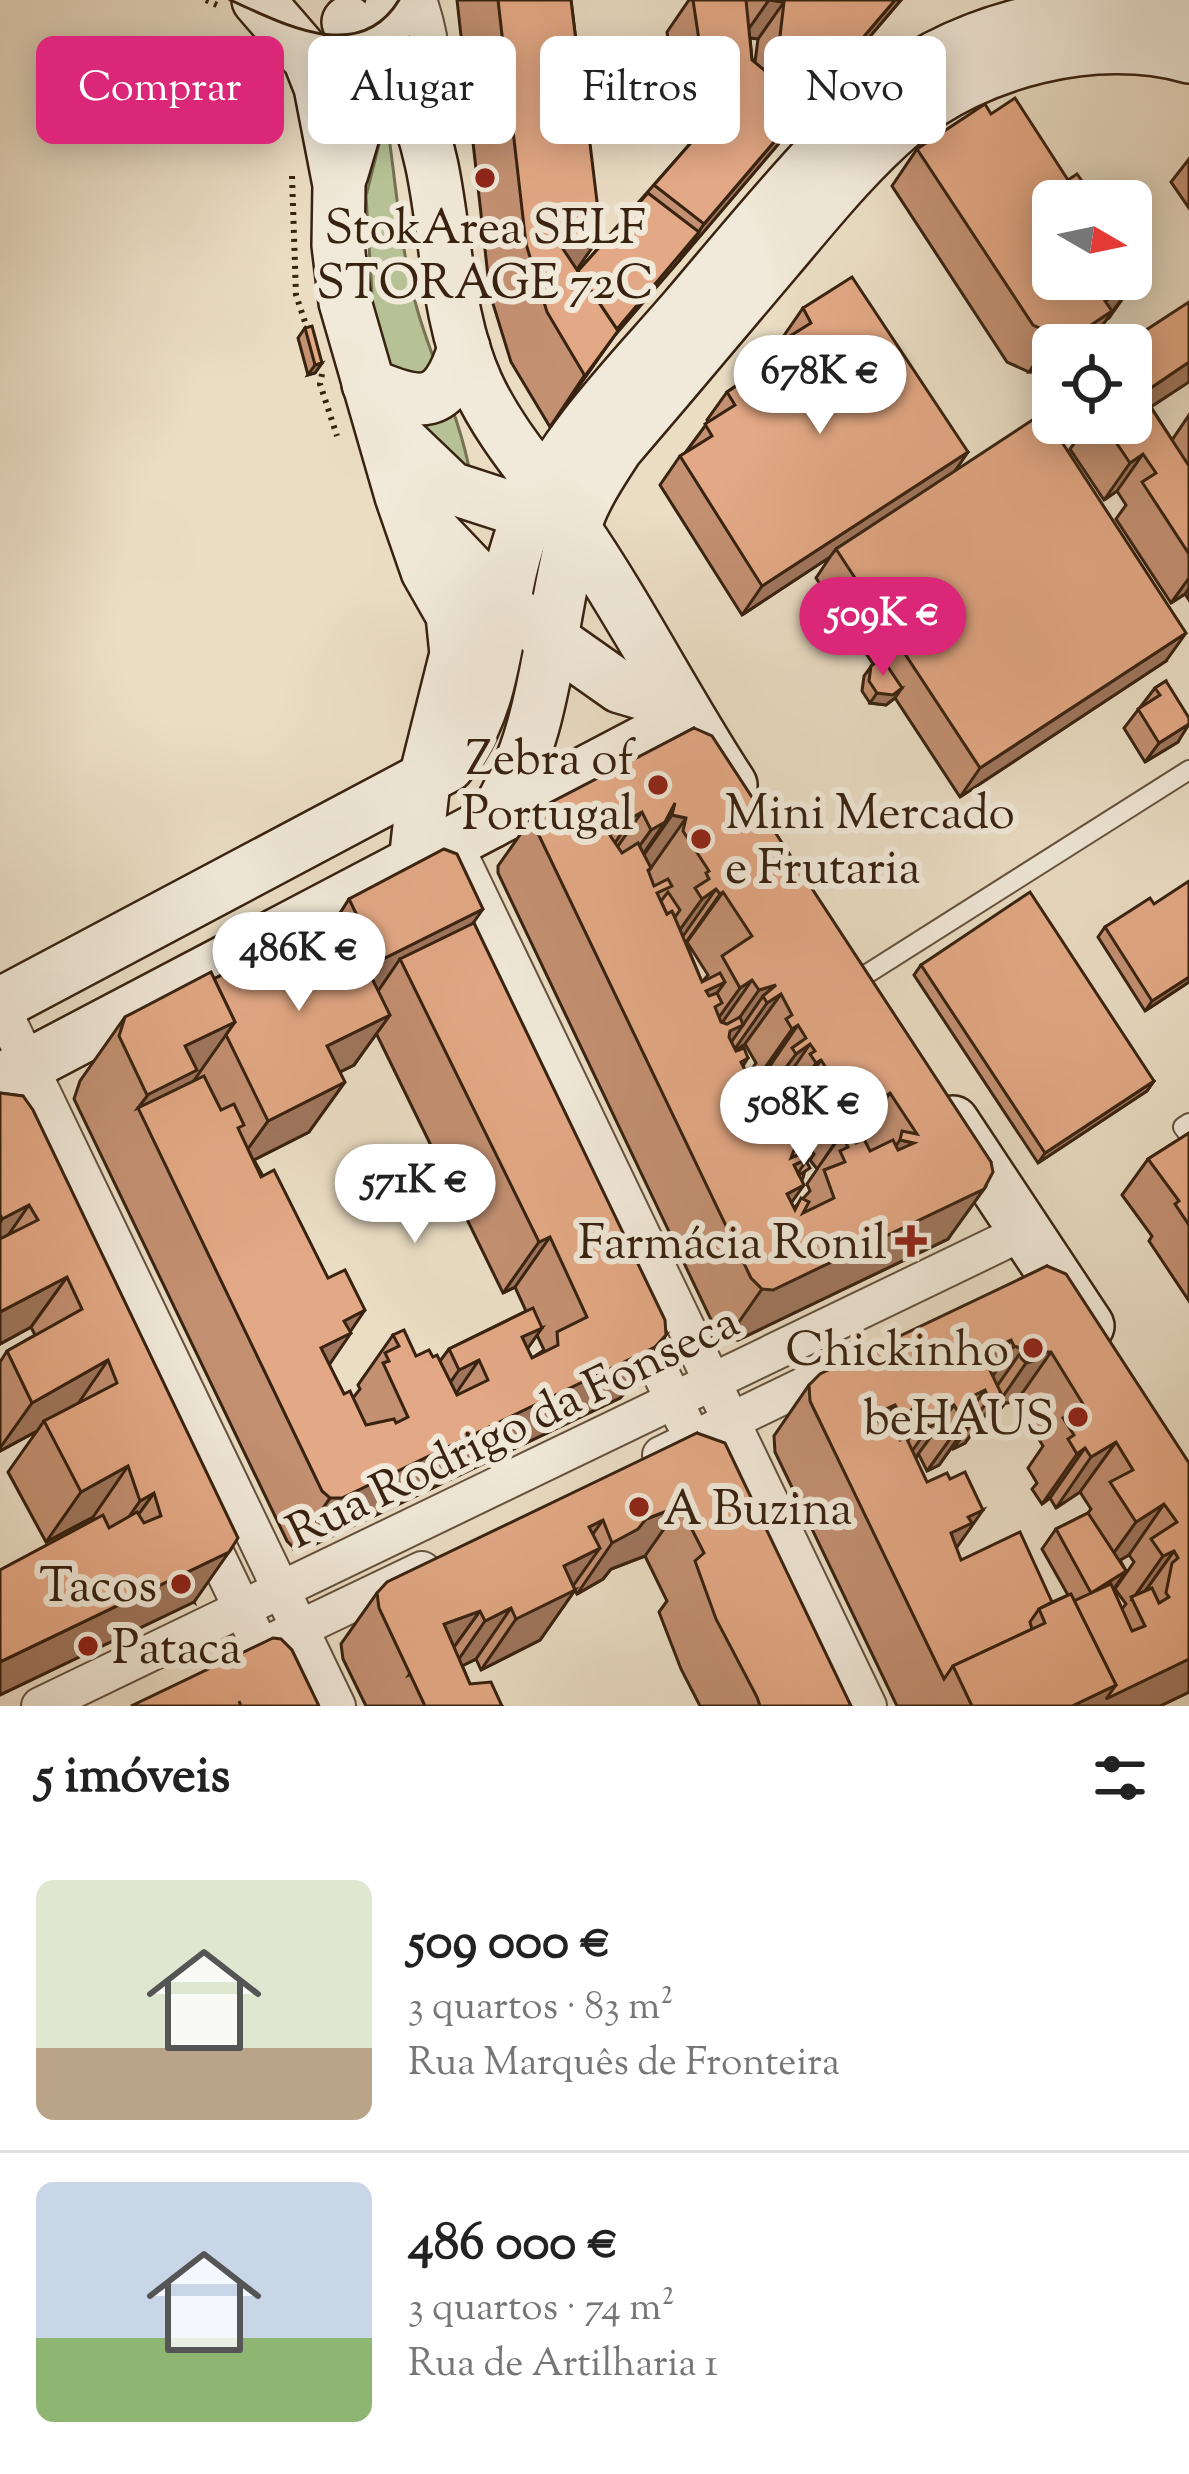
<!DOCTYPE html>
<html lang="pt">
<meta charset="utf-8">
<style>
:root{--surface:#fff;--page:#f2f2f2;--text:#222;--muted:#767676;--line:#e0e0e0;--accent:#db2777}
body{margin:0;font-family:"Sorts Mill Goudy",serif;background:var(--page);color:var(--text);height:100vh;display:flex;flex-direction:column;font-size:45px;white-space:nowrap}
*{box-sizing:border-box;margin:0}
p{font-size:39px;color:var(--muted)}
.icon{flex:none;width:66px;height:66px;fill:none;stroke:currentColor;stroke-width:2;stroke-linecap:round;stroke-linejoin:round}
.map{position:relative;height:1706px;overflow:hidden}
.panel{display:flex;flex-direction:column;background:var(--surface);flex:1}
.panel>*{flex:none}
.top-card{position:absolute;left:36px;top:36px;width:1119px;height:108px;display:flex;gap:24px}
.needle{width:78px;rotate:99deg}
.controls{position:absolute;left:1032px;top:180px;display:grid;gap:24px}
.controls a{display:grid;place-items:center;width:120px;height:120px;border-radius:18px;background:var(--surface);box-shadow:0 6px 30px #0003;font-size:60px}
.price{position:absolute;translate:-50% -102px;padding:0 27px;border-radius:42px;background:#fff;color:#222;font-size:39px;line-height:78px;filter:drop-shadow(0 3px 6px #0008)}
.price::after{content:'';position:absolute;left:50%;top:72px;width:36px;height:27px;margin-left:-18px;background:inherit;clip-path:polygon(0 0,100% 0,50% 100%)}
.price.active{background:var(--accent);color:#fff}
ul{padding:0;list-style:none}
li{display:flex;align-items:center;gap:36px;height:300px;padding:0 36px}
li+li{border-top:3px solid var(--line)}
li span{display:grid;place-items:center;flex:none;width:336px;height:240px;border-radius:18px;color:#555}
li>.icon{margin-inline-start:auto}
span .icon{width:144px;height:144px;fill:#fffc;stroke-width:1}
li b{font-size:51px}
h2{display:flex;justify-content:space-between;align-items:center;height:144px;padding:0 36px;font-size:51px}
.pill{padding:0 42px;border-radius:18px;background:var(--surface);box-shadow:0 6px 30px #0003;font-size:42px;line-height:108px}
.pill.active{background:var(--accent);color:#fff}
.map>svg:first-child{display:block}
.green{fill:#b6c195;stroke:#777252;stroke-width:3}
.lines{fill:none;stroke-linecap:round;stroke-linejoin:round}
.service-casing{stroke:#64513d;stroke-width:22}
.minor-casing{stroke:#64513d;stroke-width:40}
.secondary-casing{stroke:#382210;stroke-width:56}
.path{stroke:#382210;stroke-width:6;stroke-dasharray:3 6;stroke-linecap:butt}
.service{stroke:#f1e9d9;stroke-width:18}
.minor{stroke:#f1e9d9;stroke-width:36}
.secondary{stroke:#f1e9d9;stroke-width:51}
.tram{stroke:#382210;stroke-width:3}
.wall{fill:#c39072;stroke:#382210;stroke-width:3;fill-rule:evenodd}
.shaded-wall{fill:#9f765d;stroke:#382210;stroke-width:3}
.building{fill:#e3a885;stroke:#382210;stroke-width:3;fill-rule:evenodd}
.poi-dot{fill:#8f2418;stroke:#f1e9d9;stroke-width:4.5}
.labels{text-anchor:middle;stroke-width:12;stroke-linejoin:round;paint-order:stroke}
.poi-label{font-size:48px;fill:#382210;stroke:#f1e9d9;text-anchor:end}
.street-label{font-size:48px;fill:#382210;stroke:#f1e9d9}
</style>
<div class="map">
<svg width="1189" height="1706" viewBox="0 0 1189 1706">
<rect width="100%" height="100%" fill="#eaddc4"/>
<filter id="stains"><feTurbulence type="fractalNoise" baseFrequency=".00167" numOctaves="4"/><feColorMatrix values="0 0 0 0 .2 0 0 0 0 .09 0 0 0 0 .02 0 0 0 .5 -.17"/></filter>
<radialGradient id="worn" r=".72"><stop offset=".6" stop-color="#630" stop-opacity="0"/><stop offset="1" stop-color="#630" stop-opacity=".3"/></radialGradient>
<path class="green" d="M386 117C396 179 400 252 418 312 434 367 460 417 470 473L431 450 400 395 373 310 366 196Z"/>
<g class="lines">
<defs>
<g id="service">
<path d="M859 979 1189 770"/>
<path d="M1189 1123 1183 1127 1189 1135"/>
</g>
<g id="minor">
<path d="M418 0C435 46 434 91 432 139"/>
<path d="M453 842 868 1706"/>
<path d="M0 1005 337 1706"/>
<path d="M632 1314 684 1421"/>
<path d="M661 1455 855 1361"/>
<path d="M199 1519 289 1706"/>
<path d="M234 1660 422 1570"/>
<path d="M40 1706 1025 1231"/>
</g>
<g id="secondary">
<path d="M258 0 309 59 320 87 339 185 338 245 345 302 401 496 427 571 452 615 456 654 424 782 415 862"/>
<path d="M348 22C370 43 393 63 407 91 452 181 435 292 477 384 501 437 542 480 574 528 631 611 676 701 731 785"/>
<path d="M342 173 393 0"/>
<path d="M368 384C421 407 445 410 464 348"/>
<path d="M383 423 451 488 562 524"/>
<path d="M421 518 505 606 620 687 678 704"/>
<path d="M491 822C549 734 547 629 574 530 582 501 600 474 617 448 671 385 724 322 778 258 817 212 856 163 903 123 976 61 1097 31 1189 57"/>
<path d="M0 1004 448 766C507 697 492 597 528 518 564 438 630 373 686 308 731 255 775 201 823 150 837 135 850 117 866 104 957 28 1073 0 1189 16"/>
<path d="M0 1080 687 719"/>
<path d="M953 1122 1088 1326"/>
</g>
</defs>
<use href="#service" class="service-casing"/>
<use href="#minor" class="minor-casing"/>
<use href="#secondary" class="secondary-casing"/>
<g class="path">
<path d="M206 0 221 7"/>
<path d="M292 176 296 295 309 334"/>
<path d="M322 374 320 384 337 436"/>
</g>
<use href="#service" class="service"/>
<use href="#minor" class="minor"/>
<use href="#secondary" class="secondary"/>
<path class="tram" d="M230 0C282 23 359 66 399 0"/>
</g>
<g class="wall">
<path d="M457 0H571L580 74 595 127 589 136 577 269 578 271 696 137 679 117 667 32 689 0H901L615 335 550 427 511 362 490 294ZM750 38 758 39 755 62 752 60Z"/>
<path d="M991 114 1068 180 1089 191 1082 201 1135 281 1109 318 1053 345V370L1029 372 1007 362 892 186 917 149Z"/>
<path d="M1189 159V208L1171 182Z"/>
<path d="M803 308 968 452 955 470 1166 661 960 797 895 698 886 705 870 703 862 691 864 676 873 664 816 578 830 557 742 615 660 485 680 456 685 453 708 422 707 420 727 392 747 378 766 351 785 340 783 337Z"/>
<path d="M305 328 322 363 315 373 308 375 298 338Z"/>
<path d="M1151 407 1172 440 1189 415V600L1185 594 1171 603 1116 519 1126 505 1117 491 1104 500 1070 449 1081 434 1073 423H1131Z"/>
<path d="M1166 681 1178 742 1145 762 1124 728 1155 688Z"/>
<path d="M694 728 991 1162 948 1239 738 1340 727 1339 715 1328 498 873V866L534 815ZM687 942 708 975 702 982 686 943ZM745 1044 756 1063 751 1070 757 1079 763 1076 766 1080 753 1086 743 1066 748 1058 736 1051ZM775 1095 778 1099 775 1105 781 1114 785 1110 795 1124 786 1127 772 1119 764 1103ZM801 1139 806 1142 814 1154 810 1160 817 1169 818 1168 807 1184 810 1191 794 1208 791 1203 803 1178 808 1159 800 1151 804 1145Z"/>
<path d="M349 899 474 923 631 1386 620 1398 307 1548 295 1549 287 1541 74 1099 80 1081 125 1017 214 979 340 913ZM376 1033 503 1293 515 1287 526 1311 449 1349 440 1361 433 1357 416 1356 393 1335 358 1385 360 1389 353 1398 344 1394 329 1365 350 1332 254 1160 309 1132 340 1072 354 1065ZM537 1335 544 1350 532 1358 527 1349Z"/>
<path d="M1154 904 1189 982 1145 1011 1098 937 1105 927Z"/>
<path d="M921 965 1154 1081 1147 1091 1038 1163 914 975Z"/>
<path d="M0 1093 23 1096 194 1602 94 1520 93 1517 46 1542 8 1472 37 1431 0 1451V1362L7 1351 35 1335 31 1327 0 1344Z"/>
<path d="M1189 1133V1301L1149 1241 1152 1236 1122 1195 1148 1159Z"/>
<path d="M1047 1266 1189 1463V1692L1160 1706H897L775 1452 774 1436 809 1385ZM1016 1402 1043 1446 1028 1468 1037 1483 1032 1489 1042 1504 1050 1498 1056 1508 1080 1492 1091 1509 1088 1513 1056 1529 1042 1549 1068 1595 1052 1602 961 1560 915 1458 919 1455 927 1471 939 1465 952 1447 953 1449 965 1443 988 1411 991 1414 998 1412 1005 1403ZM1129 1555 1134 1562 1115 1589 1126 1604 1122 1609 1113 1589 1126 1571 1120 1560Z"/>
<path d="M697 1433 851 1706H700L681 1669 659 1612 667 1601 645 1556 611 1569 603 1579 577 1594 573 1585 575 1590 540 1640 481 1670 476 1659 462 1665 470 1684 502 1706H366L343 1659 341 1644 377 1593Z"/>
</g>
<g class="shaded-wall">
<path d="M769 0 784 2 758 39 743 37Z"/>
<path d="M895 0H901L679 261 704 224Z"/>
<path d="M699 232 679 261 615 335 550 427 612 334Z"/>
<path d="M601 235 566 285 557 240Z"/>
<path d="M1135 281 1088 345H1053V370L1029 372 1055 335Z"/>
<path d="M1189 362V382L1131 420 1142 394Z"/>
<path d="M322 363 315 373 308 375 315 365Z"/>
<path d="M968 452 948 481 836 549 830 557 742 615 762 586Z"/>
<path d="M1143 454 1117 491 1104 500 1130 463Z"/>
<path d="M1189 578V588L1185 594 1171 603Z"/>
<path d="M1186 633 1166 661 960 797 980 768Z"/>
<path d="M902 688 895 698 886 705 870 703 877 693Z"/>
<path d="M1189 724 1178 742 1145 762 1159 743Z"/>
<path d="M628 807 619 821 584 871 614 812Z"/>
<path d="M642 812 606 863 598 867 633 817Z"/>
<path d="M672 815 686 818 620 912 637 865Z"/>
<path d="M665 822 630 873 615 880 651 830Z"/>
<path d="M716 889 681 939 666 949 702 899Z"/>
<path d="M723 892 687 942 684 945 720 894Z"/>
<path d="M483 909 438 973 400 959 365 1010 334 1025 379 961Z"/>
<path d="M1189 977V982L1145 1011 1152 1001Z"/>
<path d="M752 980 717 1030 704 1038 740 988Z"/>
<path d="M725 982 689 1032 706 991Z"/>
<path d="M776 985 763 996 721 1057 709 1061 759 990Z"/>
<path d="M781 994 745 1044 732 1053 767 1003Z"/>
<path d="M390 1015 354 1065 291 1096 327 1046Z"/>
<path d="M235 1022 190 1086 138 1108 185 1046Z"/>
<path d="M798 1025 763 1076 757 1079 792 1029Z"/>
<path d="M810 1044 775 1095 767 1100 735 1146 762 1099 796 1054Z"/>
<path d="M821 1060 785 1110 781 1114 816 1063Z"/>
<path d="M1154 1081 1147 1091 1038 1163 1045 1153Z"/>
<path d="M345 1082 309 1132 232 1171 268 1121Z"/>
<path d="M836 1088 800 1139 790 1145 825 1095Z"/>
<path d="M890 1093 855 1143 848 1147 842 1134 817 1169 852 1118Z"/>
<path d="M900 1140 914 1143 865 1190Z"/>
<path d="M804 1185 768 1236 787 1194Z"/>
<path d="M984 1189 948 1239 738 1340 727 1339 762 1289Z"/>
<path d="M29 1205 0 1247V1223L2 1219Z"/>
<path d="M550 1237 515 1287 503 1293 539 1242Z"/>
<path d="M67 1277 31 1327 0 1344V1312Z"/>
<path d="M365 1310 348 1335 351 1333 316 1384 321 1348 344 1321Z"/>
<path d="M542 1328 507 1378 522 1337Z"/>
<path d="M666 1335 631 1386 620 1398 307 1548 295 1549 330 1498Z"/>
<path d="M1011 1340 976 1391 982 1354Z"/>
<path d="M1014 1346 1023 1349 988 1399 985 1390 963 1420 974 1415 939 1465 927 1471 963 1421 967 1399 982 1391Z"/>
<path d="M1036 1352H1051L1016 1402 1005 1403 998 1412 991 1414 1026 1363Z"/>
<path d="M108 1360 73 1411 44 1421 37 1431 0 1451V1448L32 1403Z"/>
<path d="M479 1360 444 1411 424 1420 459 1370Z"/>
<path d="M1001 1393 965 1443 953 1449 989 1399Z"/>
<path d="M895 1405 860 1455 875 1414Z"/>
<path d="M918 1405 901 1428 913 1433 878 1483 902 1417Z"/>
<path d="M954 1405 905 1472 893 1478 929 1427 936 1413Z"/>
<path d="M1116 1442 1080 1492 1056 1508 1091 1457Z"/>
<path d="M1085 1448 1050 1498 1042 1504 1077 1454Z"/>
<path d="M128 1466 93 1517 46 1542 81 1492Z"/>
<path d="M154 1493 118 1543 105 1551 140 1501Z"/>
<path d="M1164 1504 1129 1555 1100 1572 1136 1522Z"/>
<path d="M680 1506 645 1556 611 1569 603 1579 577 1594 612 1543 646 1519Z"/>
<path d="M983 1510 948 1560 951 1533 968 1517Z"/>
<path d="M603 1520 573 1562 600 1548 568 1593 575 1590 540 1640 481 1670 516 1619 589 1527Z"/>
<path d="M1174 1551 1138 1601 1132 1600 1163 1556Z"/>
<path d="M229 1552 194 1602 0 1695V1662Z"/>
<path d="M1126 1571 1113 1590 1091 1593Z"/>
<path d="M511 1608 476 1659 450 1672 485 1621Z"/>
<path d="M480 1611 444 1661 409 1675 444 1624Z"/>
<path d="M1189 1659V1692L1160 1706H1072L1116 1685Z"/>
</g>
<g class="building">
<path d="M498 0H571L580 74 588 73 595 127H588L601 235 557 240 618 331 585 376 547 312 526 244Z"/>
<path d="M693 0H746L752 60 775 79 784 2 769 0H895L704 224 654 185 725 104 705 80Z"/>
<path d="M1015 98 1068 180 1077 174 1089 191 1080 197 1082 201H1053V279H1131V276L1135 281 1105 301 1112 311 1079 333 1055 335 1033 325 917 149 985 104 991 114Z"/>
<path d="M648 193 699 232 617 329 578 271Z"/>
<path d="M852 277 968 452 762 586 680 456 712 436 705 424 735 405 727 392 773 362 766 351 811 323 803 308Z"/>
<path d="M1189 302V362L1142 394 1189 466V554L1142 482 1156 473 1143 454 1130 463 1103 423H1131V345H1123Z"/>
<path d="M312 326 322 363 315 365 305 328Z"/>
<path d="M1043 413 1186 633 980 768 836 549Z"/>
<path d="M882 658 902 688 893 695 877 693 869 681 871 666Z"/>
<path d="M1166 681 1189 718V724L1159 743 1138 709 1160 695 1155 688Z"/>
<path d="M694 728 712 736 991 1162 993 1172 984 1189 773 1290 762 1289 751 1278 533 823 534 815 544 806ZM675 803 672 815 686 818 683 831 709 871 706 873 709 879 695 888 702 899 716 889 720 894 723 892 752 936 722 956 740 988 752 980 759 990 776 985 763 996 767 1003 781 994 792 1015 786 1019 792 1029 798 1025 806 1038 792 1048 796 1054 810 1044 815 1051 810 1054 816 1063 821 1060 830 1074 831 1081 821 1087 825 1095 836 1088 842 1092 851 1106 846 1109 852 1118 890 1093 917 1134 902 1131 900 1140 914 1143 898 1150 893 1140 870 1151 864 1139 856 1143 850 1130 842 1134 848 1147 840 1151 845 1162 824 1170 834 1198 803 1213 809 1202 801 1198 795 1210 787 1194 804 1185 794 1165 808 1159 805 1152 791 1158 794 1150 804 1145 794 1124 782 1129 776 1127 762 1099 770 1095 767 1079 753 1086 741 1062 748 1058 744 1048 736 1051 729 1037 730 1031 743 1025 740 1017 727 1024 721 1022 715 1007 722 1003 717 993 709 996 706 991 725 982 720 973 702 982 672 911 667 914 657 893 672 886 668 879 654 886 648 870 651 868 638 843 622 853 605 828 619 821 614 812 628 807 633 817 642 812 651 830 665 822Z"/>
<path d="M444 849 457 854 483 909 379 961 349 899Z"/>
<path d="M1189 881V977L1152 1001 1105 927 1150 898 1154 904Z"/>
<path d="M668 892 680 910 675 917 672 911 667 914 661 901Z"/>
<path d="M1030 892 1154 1081 1045 1153 921 965Z"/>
<path d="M340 913 390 1015 327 1046 345 1082 268 1121 226 1035 235 1022 214 979Z"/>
<path d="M474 923 665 1320 666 1335 655 1347 342 1498H330L322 1491 138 1108 204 1076 221 1110 234 1104 244 1125 238 1128 261 1177 274 1170 328 1278 345 1270 365 1310 344 1321 351 1333 321 1348 344 1394 350 1391 366 1425 394 1419 396 1423 408 1417 383 1363 389 1361 385 1353 399 1346 393 1335 404 1330 416 1356 429 1350 433 1357 437 1355 457 1395 488 1380 479 1360 459 1370 449 1349 533 1308 542 1328 522 1337 532 1358 558 1345 557 1332 587 1317 550 1237 539 1242 400 959Z"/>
<path d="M211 972 235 1022 185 1046 197 1070 147 1095 119 1036 125 1017Z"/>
<path d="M0 1093 23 1096 33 1110 238 1538 229 1552 0 1662V1570L103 1515 109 1528 137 1512 144 1523 161 1516 154 1493 140 1501 128 1466 81 1492 44 1421 117 1383 108 1360 32 1403 7 1351 82 1309 67 1277 0 1312V1239L38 1220 29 1205 2 1219 0 1214Z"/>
<path d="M779 1115 786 1127 782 1129 776 1127 772 1119Z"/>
<path d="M1189 1133V1225L1175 1204 1179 1201 1148 1159Z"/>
<path d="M806 1161 810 1168 799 1175 798 1173Z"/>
<path d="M1047 1266 1066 1274 1189 1463V1659L1106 1699 1116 1685 1074 1601 1111 1584 1132 1631 1145 1626 1131 1597 1152 1588 1159 1603 1169 1597 1166 1593 1172 1563 1178 1558 1174 1551 1163 1556 1151 1539 1177 1522 1164 1504 1136 1522 1110 1482 1133 1470 1116 1442 1091 1457 1085 1448 1077 1454 1068 1439 1074 1435 1063 1418 1083 1404 1051 1352H1036L1034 1361 1026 1363 1021 1358 1023 1349 1014 1346 1011 1340 982 1354 1001 1393 989 1399 985 1390 967 1399 974 1415 963 1421 954 1405 936 1413 940 1422 929 1427 918 1405 902 1417 917 1423 913 1433 898 1427 896 1432 900 1440 906 1437 927 1482 947 1473 950 1479 965 1472 983 1510 968 1517 972 1523 951 1533 961 1560 1020 1532 1052 1602 1039 1609 1030 1622 1032 1629 953 1666 944 1679 810 1401 809 1385 820 1374ZM895 1405 898 1410 891 1430 885 1433 875 1414Z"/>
<path d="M697 1433 725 1443 851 1706H760L757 1697 716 1619 695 1561 704 1553 680 1506 646 1519 638 1529 612 1543 603 1520 589 1527 600 1548 564 1566 575 1590 516 1619 511 1608 485 1621 480 1611 444 1624 470 1684 491 1682 502 1706H425L379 1608 377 1593 387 1582Z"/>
<path d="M1088 1513 1126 1571 1091 1593 1056 1529Z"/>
<path d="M1071 1594 1116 1685 1072 1706H972L953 1666 1045 1623 1039 1609Z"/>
<path d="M273 1638 281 1639 292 1650 319 1706H241L239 1701 241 1706H131Z"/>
</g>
<g class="poi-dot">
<circle cx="485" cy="178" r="12"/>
<circle cx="658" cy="785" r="12"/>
<circle cx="701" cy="839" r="12"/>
<path d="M905 1223h12v12h12v12h-12v12h-12v-12h-12v-12h12z"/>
<circle cx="1033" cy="1348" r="12"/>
<circle cx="1078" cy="1417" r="12"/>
<circle cx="639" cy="1507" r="12"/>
<circle cx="181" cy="1584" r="12"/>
<circle cx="88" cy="1646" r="12"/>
</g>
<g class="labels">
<g class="poi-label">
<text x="485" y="243" text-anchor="middle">StokArea SELF<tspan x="485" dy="55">STORAGE 72C</tspan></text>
<text x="634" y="774">Zebra of<tspan x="634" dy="55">Portugal</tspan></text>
<text x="725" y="828" text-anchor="start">Mini Mercado<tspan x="725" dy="55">e Frutaria</tspan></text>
<text x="887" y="1258">Farmácia Ronil</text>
<text x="1009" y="1365">Chickinho</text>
<text x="1054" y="1434">beHAUS</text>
<text x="663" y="1524" text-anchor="start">A Buzina</text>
<text x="157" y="1601">Tacos</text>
<text x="112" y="1663" text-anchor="start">Pataca</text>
</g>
<g class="street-label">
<text transform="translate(512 1425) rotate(-26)" y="17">Rua Rodrigo da Fonseca</text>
</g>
</g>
<rect width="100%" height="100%" filter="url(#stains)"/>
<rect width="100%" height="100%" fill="url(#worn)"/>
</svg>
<div class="controls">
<a><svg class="needle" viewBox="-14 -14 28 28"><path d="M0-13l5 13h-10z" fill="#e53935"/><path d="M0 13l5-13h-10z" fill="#767676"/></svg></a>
<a><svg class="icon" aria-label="locate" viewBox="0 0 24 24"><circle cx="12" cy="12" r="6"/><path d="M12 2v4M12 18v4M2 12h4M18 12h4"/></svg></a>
</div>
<b class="price" style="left:820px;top:437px">678K €</b>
<b class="price active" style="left:883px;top:679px">509K €</b>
<b class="price" style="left:299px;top:1014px">486K €</b>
<b class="price" style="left:804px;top:1168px">508K €</b>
<b class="price" style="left:415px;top:1246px">571K €</b>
<div class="top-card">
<a class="pill active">Comprar</a>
<a class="pill">Alugar</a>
<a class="pill">Filtros</a>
<a class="pill">Novo</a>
</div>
</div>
<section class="panel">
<h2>5 imóveis<svg class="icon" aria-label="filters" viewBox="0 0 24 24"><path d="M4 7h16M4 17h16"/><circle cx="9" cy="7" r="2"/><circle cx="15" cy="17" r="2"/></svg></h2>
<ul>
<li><span style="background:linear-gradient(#dfe7d0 70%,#b9a48a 0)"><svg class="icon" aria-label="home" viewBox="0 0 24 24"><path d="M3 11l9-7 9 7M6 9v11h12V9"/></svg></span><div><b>509 000 €</b><p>3 quartos · 83 m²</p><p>Rua Marquês de Fronteira</p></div></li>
<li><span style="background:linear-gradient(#c9d6e8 65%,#8fb573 0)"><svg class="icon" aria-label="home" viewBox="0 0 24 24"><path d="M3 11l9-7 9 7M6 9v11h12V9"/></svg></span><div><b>486 000 €</b><p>3 quartos · 74 m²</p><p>Rua de Artilharia 1</p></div></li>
</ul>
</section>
